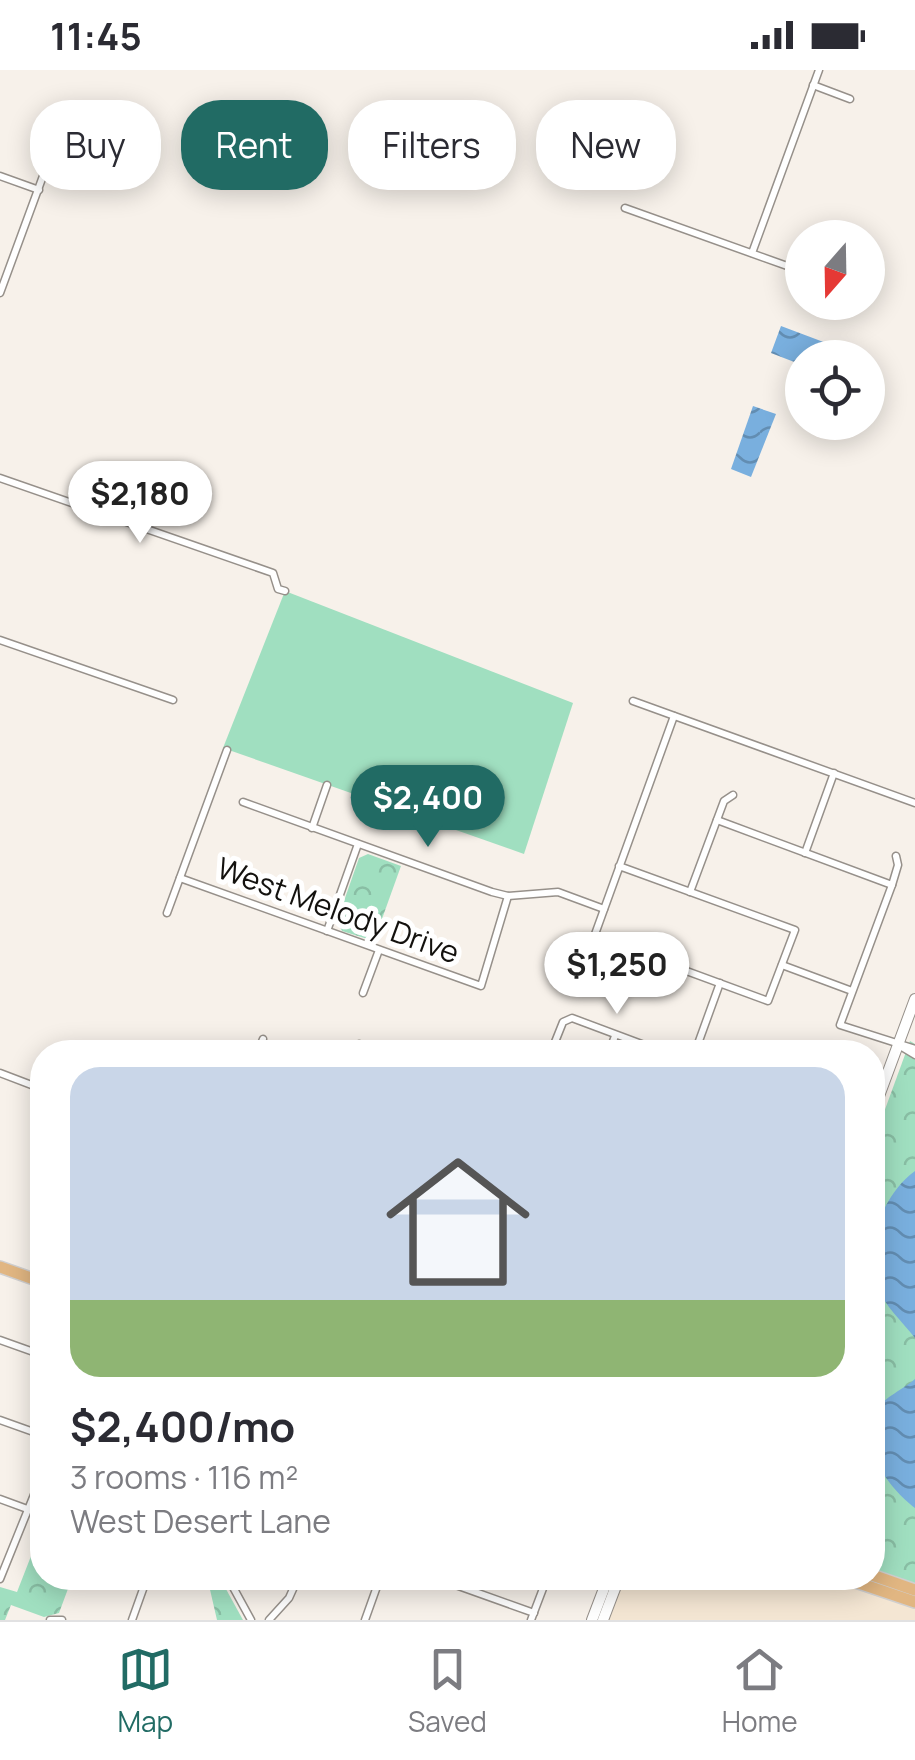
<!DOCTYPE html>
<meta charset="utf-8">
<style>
:root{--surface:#fff;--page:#f2f2f3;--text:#2b2b33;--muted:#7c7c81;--line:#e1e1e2;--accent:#216b64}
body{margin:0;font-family:Manrope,sans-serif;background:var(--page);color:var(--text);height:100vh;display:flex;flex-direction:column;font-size:38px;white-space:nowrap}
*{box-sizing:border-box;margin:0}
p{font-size:32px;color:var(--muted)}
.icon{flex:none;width:55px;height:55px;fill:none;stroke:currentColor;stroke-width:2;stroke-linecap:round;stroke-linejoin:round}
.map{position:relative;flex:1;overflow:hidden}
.side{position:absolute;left:30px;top:970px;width:855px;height:550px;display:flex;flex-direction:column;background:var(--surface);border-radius:40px;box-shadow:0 5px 25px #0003}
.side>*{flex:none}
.top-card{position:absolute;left:30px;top:30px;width:855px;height:90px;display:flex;gap:20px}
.needle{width:65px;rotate:200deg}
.tools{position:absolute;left:785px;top:150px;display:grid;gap:20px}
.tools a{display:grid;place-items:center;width:100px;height:100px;border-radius:50%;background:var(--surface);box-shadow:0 5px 25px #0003;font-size:50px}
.price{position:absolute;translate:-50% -85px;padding:0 22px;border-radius:35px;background:#fff;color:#222;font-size:32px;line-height:65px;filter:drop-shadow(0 2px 5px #0008)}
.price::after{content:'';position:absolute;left:50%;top:60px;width:30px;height:22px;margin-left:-15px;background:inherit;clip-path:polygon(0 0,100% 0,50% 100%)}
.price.on{background:var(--accent);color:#fff}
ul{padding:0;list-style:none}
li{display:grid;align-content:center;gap:20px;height:530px;padding:0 40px}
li+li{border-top:2px solid var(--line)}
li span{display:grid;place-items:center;height:310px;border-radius:30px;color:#555}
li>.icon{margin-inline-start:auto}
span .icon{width:180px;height:180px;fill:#fffc;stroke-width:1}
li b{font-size:42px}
.chip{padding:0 35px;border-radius:40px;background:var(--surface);box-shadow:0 5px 25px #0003;font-size:35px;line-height:90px}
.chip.on{background:var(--accent);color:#fff}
.status{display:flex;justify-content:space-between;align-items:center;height:70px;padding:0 50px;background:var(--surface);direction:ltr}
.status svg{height:28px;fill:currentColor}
.tab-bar{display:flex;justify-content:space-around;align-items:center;height:140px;border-top:2px solid var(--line);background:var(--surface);font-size:28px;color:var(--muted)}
.tab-bar a{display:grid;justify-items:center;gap:5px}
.tab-bar .on{color:var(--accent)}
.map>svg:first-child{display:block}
.commercial{fill:#f4e6d3}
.green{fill:#a0dfc0}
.park{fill:url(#park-crowns)}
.water{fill:url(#water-waves)}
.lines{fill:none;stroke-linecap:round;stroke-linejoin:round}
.minor-casing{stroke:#96908a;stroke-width:9}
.secondary-casing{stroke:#96908a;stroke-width:12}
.primary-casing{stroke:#d0cfcf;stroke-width:14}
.minor{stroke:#fff;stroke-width:6}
.secondary{stroke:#fff;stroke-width:10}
.primary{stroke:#e1b682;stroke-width:11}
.labels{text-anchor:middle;stroke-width:10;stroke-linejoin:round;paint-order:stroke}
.street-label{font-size:30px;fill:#13110e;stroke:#fff}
</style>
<div class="status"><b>11:45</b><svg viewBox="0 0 49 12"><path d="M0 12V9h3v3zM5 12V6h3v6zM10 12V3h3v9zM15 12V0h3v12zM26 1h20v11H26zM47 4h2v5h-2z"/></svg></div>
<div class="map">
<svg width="915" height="1550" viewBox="0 0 915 1550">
<defs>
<pattern id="park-crowns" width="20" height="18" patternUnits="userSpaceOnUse" patternTransform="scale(2.5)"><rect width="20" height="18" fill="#a0dfc0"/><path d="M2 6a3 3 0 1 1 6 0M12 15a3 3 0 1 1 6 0" fill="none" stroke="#89bea4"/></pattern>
<pattern id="water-waves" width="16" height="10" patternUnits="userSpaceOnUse" patternTransform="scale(2.5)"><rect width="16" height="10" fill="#79afde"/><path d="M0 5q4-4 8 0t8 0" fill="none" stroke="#628db2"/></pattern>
</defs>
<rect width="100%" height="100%" fill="#f7f1ea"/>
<path class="commercial" d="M624 1508H828L915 1538V1550H608Z"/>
<path class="green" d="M285 521 573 633 524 784 223 678Z"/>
<g class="park">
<path d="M368 784 401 796 374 871 342 861 337 851 359 788Z"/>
<path d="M910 971 915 974V1515L873 1500 872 1075Z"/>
<path d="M40 1463 42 1508H72L59 1543 44 1547 11 1535 5 1550H0V1517L17 1522Z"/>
<path d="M221 1510 243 1550H217L208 1511Z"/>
</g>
<g class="water">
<path d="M781 256 858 285 857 287 802 288V295L771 283Z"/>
<path d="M753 336 776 344 751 407 731 399Z"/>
<path d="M915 1101V1268C902 1251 885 1237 877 1216 862 1178 883 1124 915 1101Z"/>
<path d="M915 1309V1438C888 1417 856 1375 877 1340 884 1327 904 1319 915 1309Z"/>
</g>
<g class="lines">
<defs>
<g id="minor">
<path d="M813 15 850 29"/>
<path d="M0 106 39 120"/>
<path d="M625 138 790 197"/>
<path d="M752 183 819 0"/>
<path d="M0 223 68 38"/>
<path d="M0 408 273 503 278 519 285 521"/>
<path d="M0 570 173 630"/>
<path d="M633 631 915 733"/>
<path d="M243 732 492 822 508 826 558 822 604 839"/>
<path d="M717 750 892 815"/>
<path d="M312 758 327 715"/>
<path d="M805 783 834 703"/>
<path d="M896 786 898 795 892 815 840 955 915 979"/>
<path d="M619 796 795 860 768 931 594 867 674 646"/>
<path d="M180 808 481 916 508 826"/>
<path d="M690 822 724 731 733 725"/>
<path d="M167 843 227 680"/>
<path d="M327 861 358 774"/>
<path d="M782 895 852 921"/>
<path d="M363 923 379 880"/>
<path d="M900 976 915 985"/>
<path d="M258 982 263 969"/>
<path d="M356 982 359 974"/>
<path d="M551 982 563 952 572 948 663 982"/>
<path d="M609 982 615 966"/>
<path d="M695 982 720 913"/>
<path d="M0 1003 42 1019"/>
<path d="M0 1270 42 1285"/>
<path d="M0 1350 42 1365"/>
<path d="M0 1429 30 1440"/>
<path d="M170 1508H196"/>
<path d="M228 1508 251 1550"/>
<path d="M436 1508 534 1543"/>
<path d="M0 1509 42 1405"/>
<path d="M50 1550H62"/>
<path d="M132 1550 147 1508"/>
<path d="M269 1550 289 1528 298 1508"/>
<path d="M365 1550 380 1508"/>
<path d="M531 1550 547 1508"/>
</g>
<g id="secondary">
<path d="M872 1045 915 929"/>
<path d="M592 1550 608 1508"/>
<path d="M603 1550 619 1508"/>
</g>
<g id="primary">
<path d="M0 1197 42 1212"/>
<path d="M872 1505 915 1520"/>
<path d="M844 1508 915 1532"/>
</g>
</defs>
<use href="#minor" class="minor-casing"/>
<use href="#secondary" class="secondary-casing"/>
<use href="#primary" class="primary-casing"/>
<use href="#minor" class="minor"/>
<use href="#secondary" class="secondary"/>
<use href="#primary" class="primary"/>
</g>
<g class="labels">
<g class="street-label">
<text transform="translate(338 841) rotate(20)" y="10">West Melody Drive</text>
</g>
</g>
</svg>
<div class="tools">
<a><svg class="needle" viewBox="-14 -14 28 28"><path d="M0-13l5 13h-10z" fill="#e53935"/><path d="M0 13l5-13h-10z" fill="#7c7c81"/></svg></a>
<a><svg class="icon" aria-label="locate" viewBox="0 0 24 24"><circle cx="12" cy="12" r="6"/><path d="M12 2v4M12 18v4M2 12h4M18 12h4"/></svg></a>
</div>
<b class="price" style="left:140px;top:476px">$2,180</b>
<b class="price on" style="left:428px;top:780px">$2,400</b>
<b class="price" style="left:617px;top:947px">$1,250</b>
<div class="top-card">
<a class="chip">Buy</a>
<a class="chip on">Rent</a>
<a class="chip">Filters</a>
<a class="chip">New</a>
</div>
<section class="side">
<ul>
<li><span style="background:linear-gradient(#c9d6e8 75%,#8fb573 0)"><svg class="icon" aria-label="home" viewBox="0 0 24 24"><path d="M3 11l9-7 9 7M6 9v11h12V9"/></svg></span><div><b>$2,400/mo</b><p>3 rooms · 116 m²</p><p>West Desert Lane</p></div></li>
</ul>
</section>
</div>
<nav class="tab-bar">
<a class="on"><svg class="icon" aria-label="map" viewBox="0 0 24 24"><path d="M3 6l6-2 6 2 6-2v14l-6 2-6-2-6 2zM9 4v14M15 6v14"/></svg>Map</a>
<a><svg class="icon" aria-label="saved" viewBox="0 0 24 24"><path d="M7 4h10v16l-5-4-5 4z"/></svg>Saved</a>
<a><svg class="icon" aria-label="home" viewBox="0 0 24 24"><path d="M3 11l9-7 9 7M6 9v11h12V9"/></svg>Home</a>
</nav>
